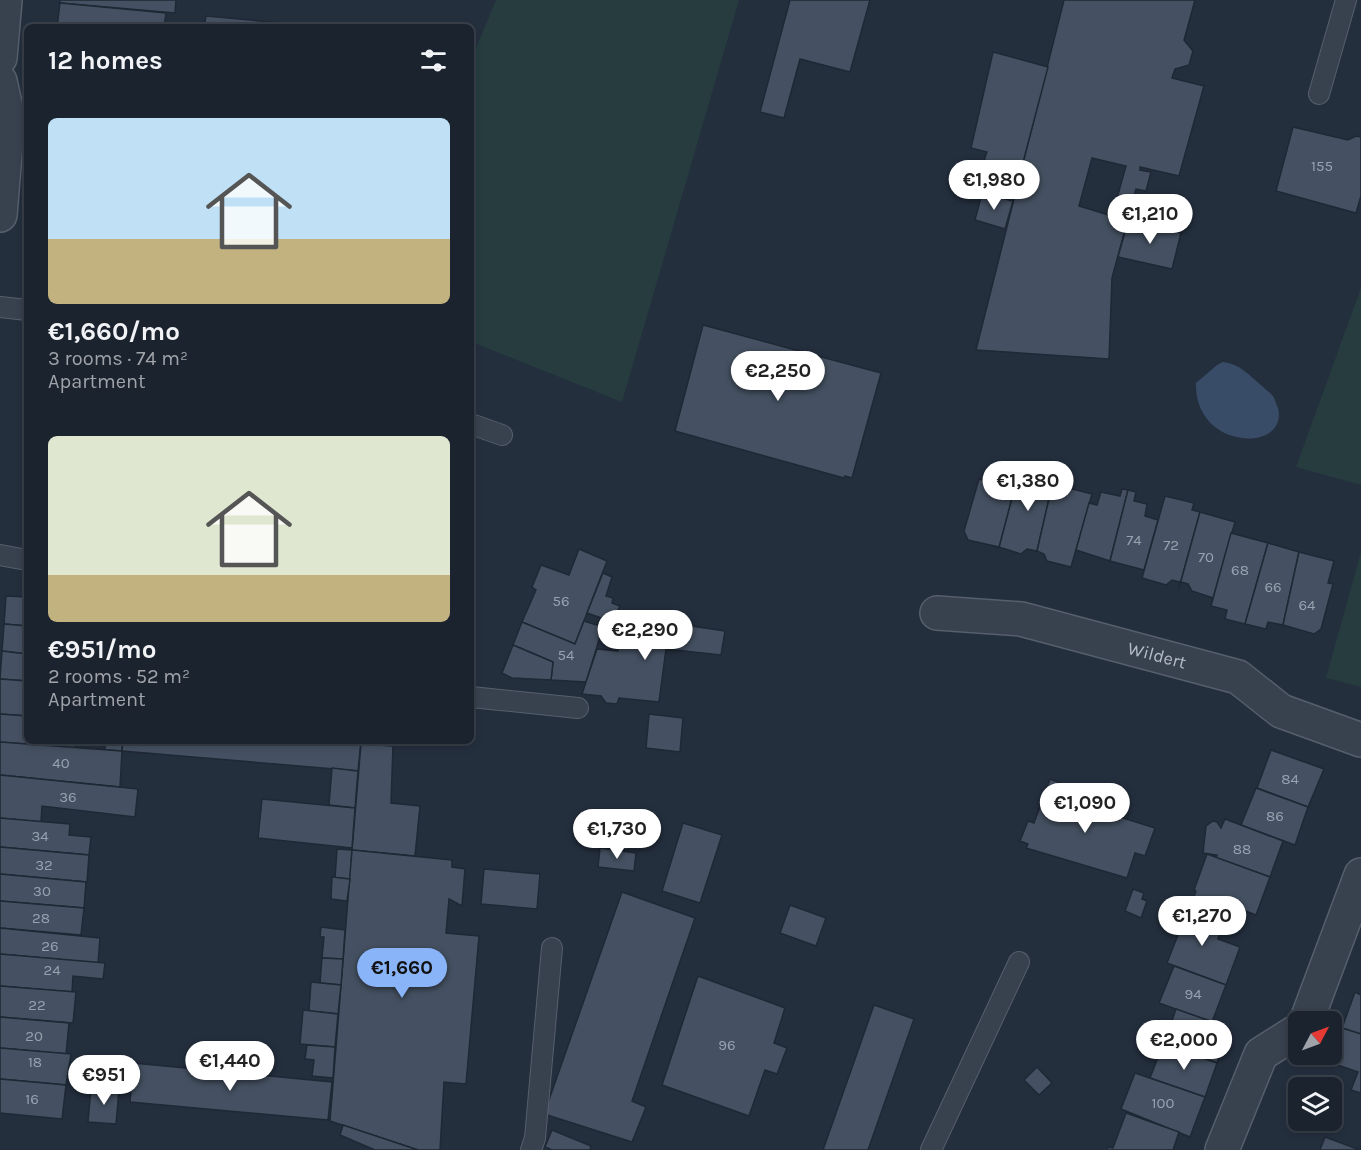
<!DOCTYPE html>
<meta charset="utf-8">
<style>
:root{--surface:#1b232e;--page:#242b36;--text:#f1f3f6;--muted:#a0a4aa;--line:#39404a;--accent:#8ab4f8}
body{margin:0;font-family:Karla,sans-serif;background:var(--page);color:var(--text);height:100vh;display:flex;flex-direction:column;font-size:22px;white-space:nowrap}
*{box-sizing:border-box;margin:0}
p{font-size:20px;color:var(--muted)}
.icon{flex:none;width:33px;height:33px;fill:none;stroke:currentColor;stroke-width:2;stroke-linecap:round;stroke-linejoin:round}
.map{position:relative;flex:1;overflow:hidden}
.drawer{position:absolute;left:24px;top:24px;width:450px;height:720px;display:flex;flex-direction:column;background:var(--surface);border-radius:9px;box-shadow:0 3px 9px #0003,0 0 0 2px var(--line)}
.drawer>*{flex:none}
.needle{width:39px;rotate:49deg}
.fabs{position:absolute;left:1288px;top:1011px;display:grid;gap:12px}
.fabs a{display:grid;place-items:center;width:54px;height:54px;border-radius:9px;background:var(--surface);box-shadow:0 3px 9px #0003,0 0 0 2px var(--line);font-size:30px}
.price{position:absolute;translate:-50% -51px;padding:0 14px;border-radius:21px;background:#fff;color:#222;font-size:20px;line-height:39px;filter:drop-shadow(0 2px 3px #0008)}
.price::after{content:'';position:absolute;left:50%;top:36px;width:18px;height:14px;margin-left:-9px;background:inherit;clip-path:polygon(0 0,100% 0,50% 100%)}
.price.current{background:var(--accent);color:#111}
ul{padding:0;list-style:none}
li{display:grid;align-content:center;gap:12px;height:318px;padding:0 24px}
li span{display:grid;place-items:center;height:186px;border-radius:9px;color:#555}
li>.icon{margin-inline-start:auto}
span .icon{width:108px;height:108px;fill:#fffc;stroke-width:1}
li b{font-size:26px}
h2{display:flex;justify-content:space-between;align-items:center;height:72px;padding:0 24px;font-size:26px}
.map>svg:first-child{display:block}
.green{fill:#263c3f}
.water{fill:#394c67}
.building{fill:#455162;stroke:#1f2835;stroke-width:1.5;fill-rule:evenodd}
.lines{fill:none;stroke-linecap:round;stroke-linejoin:round}
.lane-casing{stroke:#565f6c;stroke-width:22}
.street-casing{stroke:#565f6c;stroke-width:36}
.lane{stroke:#38414e;stroke-width:20}
.street{stroke:#38414e;stroke-width:33}
.labels{text-anchor:middle;stroke-width:4.5;stroke-linejoin:round;paint-order:stroke}
.number-label{font-size:15px;fill:#98a1af}
.street-label{font-size:18px;fill:#b4bcc9;stroke:#1d2633}
</style>
<div class="map">
<svg width="1361" height="1150" viewBox="0 0 1361 1150">
<rect width="100%" height="100%" fill="#242f3e"/>
<g class="green">
<path d="M496 0H739L622 402 472 342 471 344V60Z"/>
<path d="M1361 288V485L1296 467Z"/>
<path d="M1361 552V687L1326 678Z"/>
</g>
<path class="water" d="M1223 362C1240 364 1249 375 1262 386 1265 389 1269 392 1272 395 1275 398 1276 404 1278 408 1289 453 1194 451 1196 383L1217 365Z"/>
<g class="building">
<path d="M60 0H176L175 13 60 3Z"/>
<path d="M790 0H870L850 72 800 59 784 118 760 112Z"/>
<path d="M1064 0H1195L1184 40 1193 51 1189 65 1175 69 1172 78 1204 86 1179 176 1140 167V170L1151 172 1146 191 1136 189 1112 278 1109 359 976 350ZM1092 158 1126 166 1112 216 1079 206Z"/>
<path d="M60 3 166 13 164 27H57Z"/>
<path d="M206 16 304 25V27H204Z"/>
<path d="M993 52 1048 67 1021 170 984 160 987 152 971 148Z"/>
<path d="M1293 127 1348 140 1356 136 1361 137V196L1356 213 1276 191Z"/>
<path d="M982 193 1013 201 1005 229 975 220Z"/>
<path d="M1128 221 1181 233 1172 269 1118 257Z"/>
<path d="M703 325 881 373 852 478 845 476 844 478 675 431Z"/>
<path d="M1027 467 1055 473 1037 551 1027 549 1021 554 999 547 1014 490 1021 492Z"/>
<path d="M1054 477 1073 481 1072 489 1092 494 1071 567 1047 561 1044 554 1037 551Z"/>
<path d="M979 479 1014 490 999 547 968 540 964 531Z"/>
<path d="M1122 489 1128 490 1110 561 1076 550 1089 503 1097 505 1101 492 1120 496Z"/>
<path d="M1128 490 1136 492 1134 501 1147 504 1145 516 1158 520 1144 570 1110 561Z"/>
<path d="M1165 496 1194 503 1192 510 1200 512 1179 588 1180 582 1172 580 1166 585 1142 578Z"/>
<path d="M1200 512 1235 522 1213 598 1192 591 1188 584 1181 582 1179 588Z"/>
<path d="M1231 533 1268 543 1245 624 1225 619 1227 610 1211 606Z"/>
<path d="M1268 543 1299 552 1283 625 1268 622 1266 629 1245 624Z"/>
<path d="M579 549 607 561 575 644 522 622 536 590 532 587 541 565 569 575Z"/>
<path d="M1299 552 1334 561 1328 583 1333 584 1321 629 1314 634 1283 625Z"/>
<path d="M603 573 612 577 606 596 613 598 612 603 620 606 616 614H610L607 620 587 613Z"/>
<path d="M6 596 27 597V626L4 624Z"/>
<path d="M584 621 603 627 586 682 551 680 553 662 513 645 522 622 575 644Z"/>
<path d="M657 621 725 631 721 655 666 649 659 702 619 698 617 704 606 703 601 696 582 694 597 649 618 651 620 629 655 634Z"/>
<path d="M4 624 27 626V654L2 651Z"/>
<path d="M513 645 553 662 551 680 512 678 502 673Z"/>
<path d="M2 651 27 654V681L0 679Z"/>
<path d="M0 679 27 681V716L0 714Z"/>
<path d="M0 714 27 716V741H75V748L0 742Z"/>
<path d="M649 714 683 718 680 752 646 748Z"/>
<path d="M105 741H123L122 751 105 750Z"/>
<path d="M123 741H361L358 771 122 751Z"/>
<path d="M0 742 122 751 120 787 0 775Z"/>
<path d="M361 744 393 746 391 803 420 806 415 856 352 850Z"/>
<path d="M1271 750 1324 769 1308 807 1257 788Z"/>
<path d="M332 768 358 771 355 808 329 805Z"/>
<path d="M0 775 138 789 135 817 42 806 41 822 0 818Z"/>
<path d="M1050 779 1065 785 1061 795 1100 808 1099 812 1119 820 1120 817 1155 828 1145 856 1135 853 1127 878 1026 848 1028 844 1020 841 1028 821 1034 823Z"/>
<path d="M1256 788 1308 807 1295 845 1241 825Z"/>
<path d="M262 799 355 808 352 848 258 838Z"/>
<path d="M0 818 70 824 69 835 91 837 89 855 0 847Z"/>
<path d="M1225 819 1283 841 1270 877 1216 858 1217 855 1203 853 1206 826 1213 821 1217 822 1221 828Z"/>
<path d="M683 823 722 835 700 903 662 891Z"/>
<path d="M603 831 630 833 628 850 601 847Z"/>
<path d="M0 847 89 855 87 882 0 874Z"/>
<path d="M600 848 636 853 634 871 598 867Z"/>
<path d="M337 849 352 850 350 879 335 878Z"/>
<path d="M352 850 452 860V867L465 869 462 906 449 899 446 933 479 936 466 1084 444 1082 440 1150H418L330 1121Z"/>
<path d="M1207 854 1270 877 1256 915 1230 905 1223 922 1189 910 1196 891 1194 890Z"/>
<path d="M484 869 540 874 537 909 481 904Z"/>
<path d="M0 874 86 882 84 908 0 901Z"/>
<path d="M332 877 350 879 347 901 331 899Z"/>
<path d="M1133 889 1144 893 1142 899 1147 901 1141 918 1125 911Z"/>
<path d="M622 892 695 918 632 1101 646 1107 632 1142 544 1114Z"/>
<path d="M0 901 84 908 81 935 0 928Z"/>
<path d="M790 905 826 918 816 946 780 933Z"/>
<path d="M1177 905 1223 922 1218 939 1240 947 1226 985 1167 963 1181 927 1171 922Z"/>
<path d="M321 927 345 930 343 959 322 958 324 937H320Z"/>
<path d="M0 928 100 938 98 963 0 954Z"/>
<path d="M0 954 105 963 103 979 73 976 72 992 0 986Z"/>
<path d="M322 958 343 959 341 985 320 983Z"/>
<path d="M1174 966 1226 985 1212 1022 1159 1003Z"/>
<path d="M698 976 785 1008 774 1043 787 1048 777 1074 765 1070 749 1116 662 1085Z"/>
<path d="M311 982 341 985 338 1014 309 1011Z"/>
<path d="M0 986 76 992 73 1023 0 1017Z"/>
<path d="M1355 992 1361 995V1034L1342 1028Z"/>
<path d="M874 1005 914 1019 868 1150H823Z"/>
<path d="M1176 1009 1230 1028 1217 1063 1155 1041 1161 1025 1169 1029Z"/>
<path d="M303 1010 338 1014 335 1047 300 1044Z"/>
<path d="M0 1017 69 1023 66 1054 0 1048Z"/>
<path d="M1342 1028 1361 1034V1093L1351 1090 1358 1072 1329 1062Z"/>
<path d="M1163 1044 1217 1063 1205 1097 1150 1078Z"/>
<path d="M307 1045 335 1047 333 1078 312 1076 314 1060 305 1059Z"/>
<path d="M0 1048 71 1054 66 1085 0 1079Z"/>
<path d="M133 1063 332 1082 328 1120 130 1102Z"/>
<path d="M1037 1067 1052 1083 1039 1095 1024 1080Z"/>
<path d="M1135 1073 1205 1097 1190 1137 1121 1109Z"/>
<path d="M0 1079 66 1085 62 1119 0 1113Z"/>
<path d="M91 1088 119 1090 116 1124 88 1122Z"/>
<path d="M1126 1113 1179 1132 1173 1150H1107L1108 1147 1113 1148Z"/>
<path d="M343 1125 418 1150H375L340 1135Z"/>
<path d="M552 1130 591 1146 590 1150H552L545 1147Z"/>
<path d="M1325 1137 1360 1150 1361 1146V1150H1320Z"/>
</g>
<g class="lines">
<defs>
<g id="lane">
<path d="M1319 94 1346 0"/>
<path d="M0 307 27 310"/>
<path d="M471 424 502 435"/>
<path d="M0 555 27 560"/>
<path d="M471 697 578 708"/>
<path d="M531 1150 535 1138 552 948"/>
<path d="M931 1150 1019 962"/>
</g>
<g id="street">
<path d="M0 58 5 0"/>
<path d="M0 81 8 117 0 215"/>
<path id="s1" d="M937 613 1021 619 1238 677 1281 711 1361 740"/>
<path d="M1306 1022 1361 875"/>
<path d="M1222 1150 1261 1054 1299 1030"/>
</g>
</defs>
<use href="#lane" class="lane-casing"/>
<use href="#street" class="street-casing"/>
<use href="#lane" class="lane"/>
<use href="#street" class="street"/>
</g>
<g class="labels">
<g class="number-label">
<text x="1322" y="171">155</text>
<text x="1134" y="545">74</text>
<text x="1171" y="550">72</text>
<text x="1206" y="562">70</text>
<text x="1240" y="575">68</text>
<text x="1273" y="592">66</text>
<text x="561" y="606">56</text>
<text x="1307" y="610">64</text>
<text x="566" y="660">54</text>
<text x="61" y="768">40</text>
<text x="1290" y="784">84</text>
<text x="68" y="802">36</text>
<text x="1275" y="821">86</text>
<text x="40" y="841">34</text>
<text x="1242" y="854">88</text>
<text x="44" y="870">32</text>
<text x="42" y="896">30</text>
<text x="41" y="923">28</text>
<text x="50" y="951">26</text>
<text x="52" y="975">24</text>
<text x="1193" y="999">94</text>
<text x="37" y="1010">22</text>
<text x="34" y="1041">20</text>
<text x="727" y="1050">96</text>
<text x="35" y="1067">18</text>
<text x="32" y="1104">16</text>
<text x="1163" y="1108">100</text>
</g>
<g class="street-label">
<text dy="6" stroke="none"><textPath href="#s1" startOffset="225">Wildert</textPath></text>
</g>
</g>
</svg>
<div class="fabs">
<a><svg class="needle" viewBox="-14 -14 28 28"><path d="M0-13l5 13h-10z" fill="#e53935"/><path d="M0 13l5-13h-10z" fill="#a0a4aa"/></svg></a>
<a><svg class="icon" aria-label="layers" viewBox="0 0 24 24"><path d="M12 4l9 5-9 5-9-5zM3 14l9 5 9-5"/></svg></a>
</div>
<b class="price" style="left:994px;top:211px">€1,980</b>
<b class="price" style="left:1150px;top:245px">€1,210</b>
<b class="price" style="left:778px;top:402px">€2,250</b>
<b class="price" style="left:1028px;top:512px">€1,380</b>
<b class="price" style="left:645px;top:661px">€2,290</b>
<b class="price" style="left:1085px;top:834px">€1,090</b>
<b class="price" style="left:617px;top:860px">€1,730</b>
<b class="price" style="left:1202px;top:947px">€1,270</b>
<b class="price current" style="left:402px;top:999px">€1,660</b>
<b class="price" style="left:1184px;top:1071px">€2,000</b>
<b class="price" style="left:230px;top:1092px">€1,440</b>
<b class="price" style="left:104px;top:1106px">€951</b>
<section class="drawer">
<h2>12 homes<svg class="icon" aria-label="filters" viewBox="0 0 24 24"><path d="M4 7h16M4 17h16"/><circle cx="9" cy="7" r="2"/><circle cx="15" cy="17" r="2"/></svg></h2>
<ul>
<li><span style="background:linear-gradient(#bfe0f5 65%,#c2b280 0)"><svg class="icon" aria-label="home" viewBox="0 0 24 24"><path d="M3 11l9-7 9 7M6 9v11h12V9"/></svg></span><div><b>€1,660/mo</b><p>3 rooms · 74 m²</p><p>Apartment</p></div></li>
<li><span style="background:linear-gradient(#dfe7d0 75%,#c2b280 0)"><svg class="icon" aria-label="home" viewBox="0 0 24 24"><path d="M3 11l9-7 9 7M6 9v11h12V9"/></svg></span><div><b>€951/mo</b><p>2 rooms · 52 m²</p><p>Apartment</p></div></li>
</ul>
</section>
</div>
